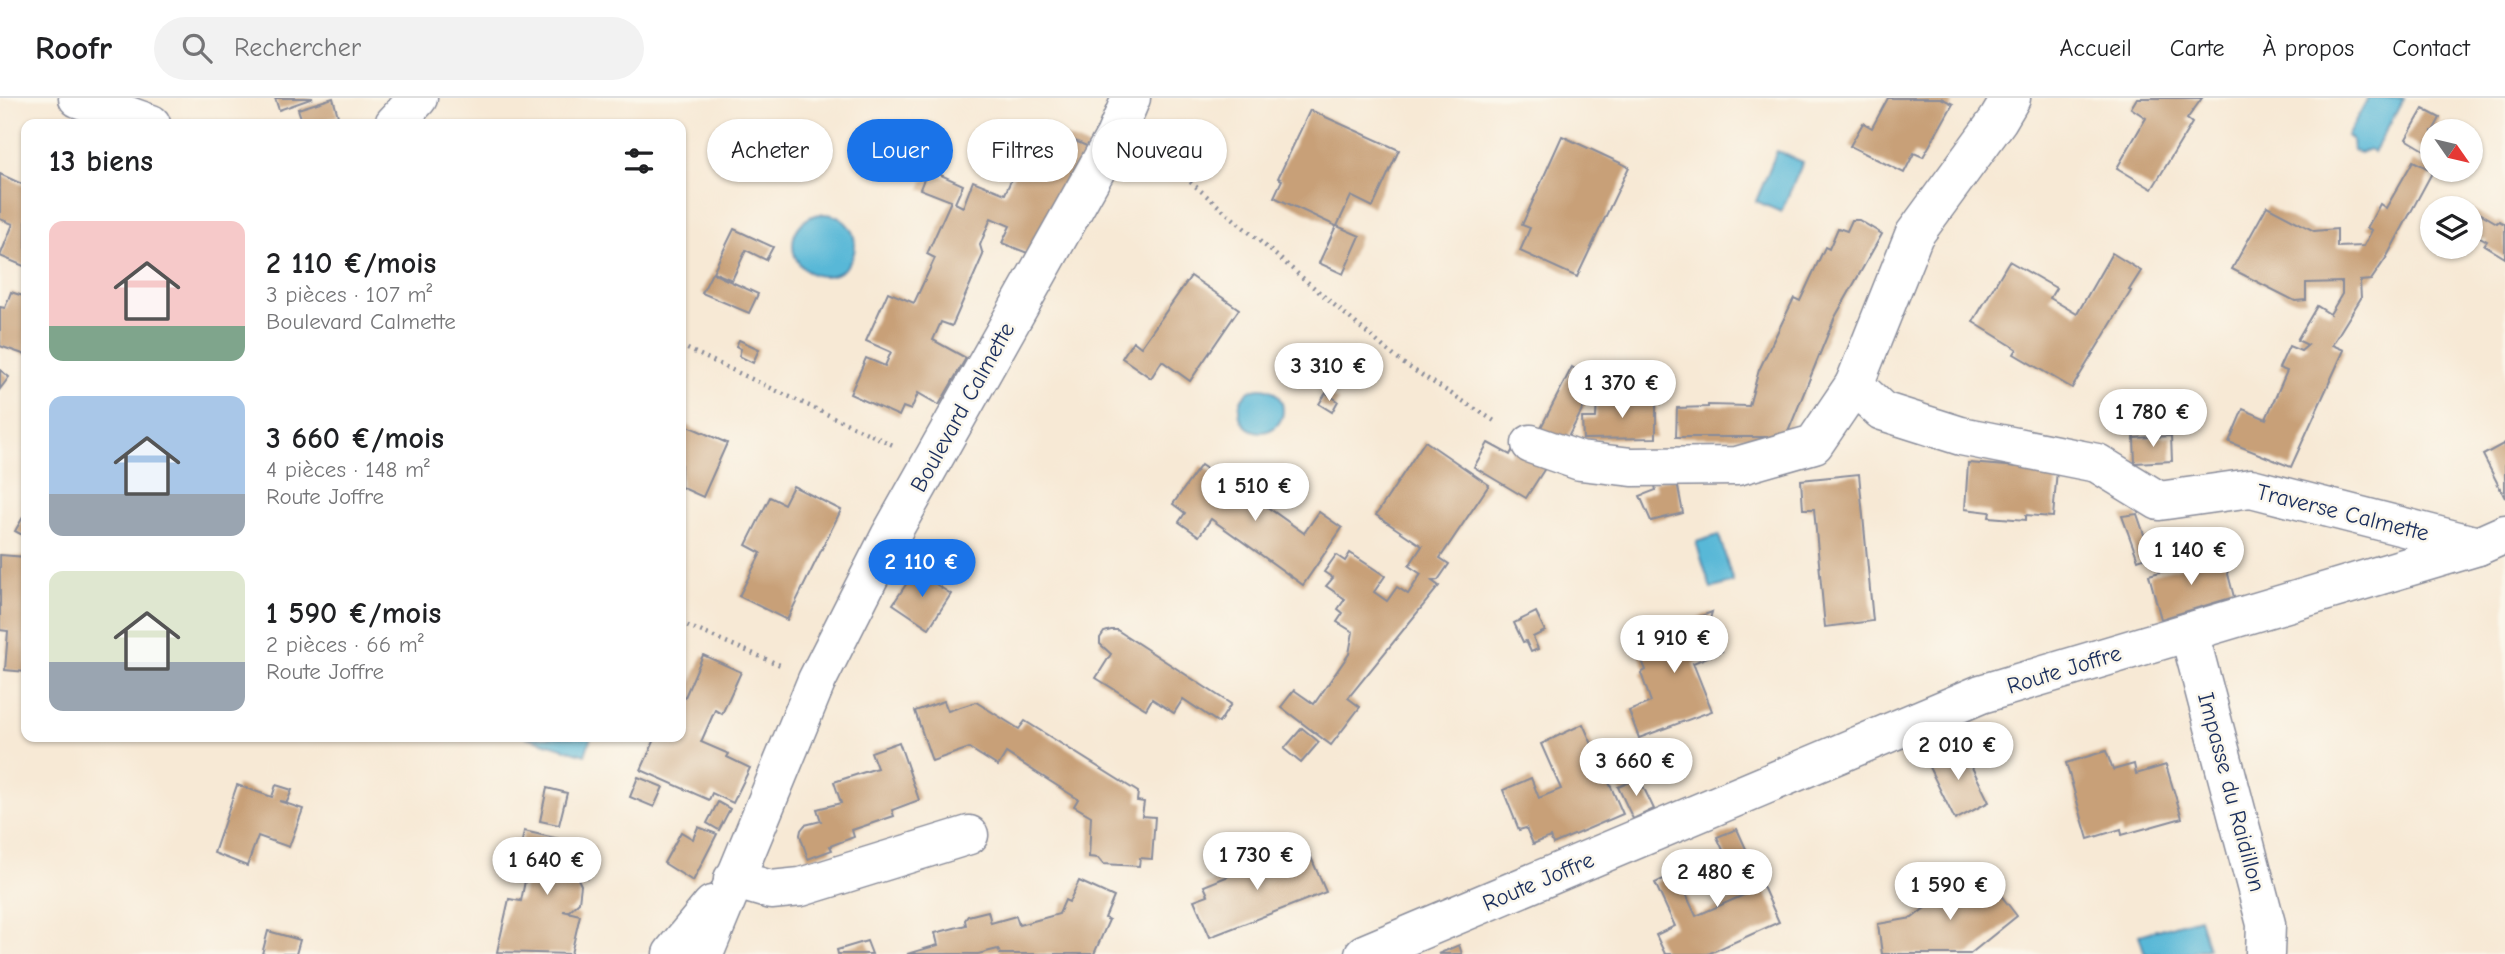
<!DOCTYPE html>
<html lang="fr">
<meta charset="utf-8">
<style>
:root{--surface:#fff;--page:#f2f2f2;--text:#202124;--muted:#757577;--line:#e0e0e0;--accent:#1a73e8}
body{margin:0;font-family:"Comic Neue",sans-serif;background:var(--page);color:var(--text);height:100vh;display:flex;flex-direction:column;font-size:26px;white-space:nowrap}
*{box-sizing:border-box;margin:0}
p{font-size:23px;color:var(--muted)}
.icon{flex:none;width:38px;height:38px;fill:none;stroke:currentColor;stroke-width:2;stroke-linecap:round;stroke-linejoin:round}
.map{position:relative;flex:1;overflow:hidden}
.details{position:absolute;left:21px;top:21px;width:665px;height:623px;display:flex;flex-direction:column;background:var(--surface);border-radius:14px;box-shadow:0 2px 5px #0004}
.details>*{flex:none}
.top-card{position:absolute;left:707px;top:21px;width:665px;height:63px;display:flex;gap:14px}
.needle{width:46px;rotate:124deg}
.controls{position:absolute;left:2420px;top:21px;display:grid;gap:14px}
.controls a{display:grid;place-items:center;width:63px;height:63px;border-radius:50%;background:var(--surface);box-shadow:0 2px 5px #0004;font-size:35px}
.price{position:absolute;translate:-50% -60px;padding:0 16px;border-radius:24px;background:#fff;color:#222;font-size:23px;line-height:46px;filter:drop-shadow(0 2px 4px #0008)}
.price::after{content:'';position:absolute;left:50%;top:42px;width:21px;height:16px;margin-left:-10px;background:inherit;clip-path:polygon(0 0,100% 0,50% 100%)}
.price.selected{background:var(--accent);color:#fff}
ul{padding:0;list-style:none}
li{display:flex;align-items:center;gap:21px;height:175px;padding:0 28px}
li span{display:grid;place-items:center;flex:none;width:196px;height:140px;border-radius:14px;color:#555}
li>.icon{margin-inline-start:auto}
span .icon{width:84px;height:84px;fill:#fffc;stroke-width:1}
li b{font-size:30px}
h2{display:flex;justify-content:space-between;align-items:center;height:84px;padding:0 28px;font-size:30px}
.tag{padding:0 24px;border-radius:32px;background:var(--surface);box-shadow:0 2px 5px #0004;font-size:24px;line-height:63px}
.tag.selected{background:var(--accent);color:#fff}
header{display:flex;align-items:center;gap:42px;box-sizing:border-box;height:98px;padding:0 35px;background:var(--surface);border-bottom:2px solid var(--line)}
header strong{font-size:33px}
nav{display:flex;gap:38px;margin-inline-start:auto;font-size:24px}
.search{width:490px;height:63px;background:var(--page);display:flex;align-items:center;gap:18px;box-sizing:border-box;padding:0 24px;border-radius:38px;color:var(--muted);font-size:26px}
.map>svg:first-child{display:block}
.water{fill:#59b8d7;stroke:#3a749a;stroke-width:2}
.building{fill:#c8a078}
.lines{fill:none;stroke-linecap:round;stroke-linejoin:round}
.minor-casing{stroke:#898c9a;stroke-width:41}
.path{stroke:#898c9a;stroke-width:4.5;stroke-dasharray:2 5;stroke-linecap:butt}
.minor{stroke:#fff;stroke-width:38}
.labels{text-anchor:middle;stroke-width:5;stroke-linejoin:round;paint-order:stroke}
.street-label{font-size:23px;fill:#1b2f5e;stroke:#fbf7ec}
</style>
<header>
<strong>Roofr</strong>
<div class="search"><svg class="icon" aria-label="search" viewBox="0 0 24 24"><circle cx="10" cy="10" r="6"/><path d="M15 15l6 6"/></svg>Rechercher</div>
<nav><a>Accueil</a><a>Carte</a><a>À propos</a><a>Contact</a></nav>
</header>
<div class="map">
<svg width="2505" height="856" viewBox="0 0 2505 856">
<rect width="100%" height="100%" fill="#fbf7ec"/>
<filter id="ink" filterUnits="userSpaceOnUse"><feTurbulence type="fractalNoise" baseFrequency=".0143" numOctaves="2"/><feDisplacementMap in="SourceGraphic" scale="14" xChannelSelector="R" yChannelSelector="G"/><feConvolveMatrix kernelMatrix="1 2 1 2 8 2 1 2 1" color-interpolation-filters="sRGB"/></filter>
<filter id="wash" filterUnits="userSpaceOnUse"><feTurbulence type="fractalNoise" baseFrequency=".00686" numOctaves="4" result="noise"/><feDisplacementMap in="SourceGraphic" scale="28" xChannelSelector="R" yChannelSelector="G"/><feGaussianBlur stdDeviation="1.57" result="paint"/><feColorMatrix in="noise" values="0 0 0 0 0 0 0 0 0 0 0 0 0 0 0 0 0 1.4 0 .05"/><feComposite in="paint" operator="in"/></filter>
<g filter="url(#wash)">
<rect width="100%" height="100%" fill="#f7e9d5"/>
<g class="water">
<path d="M2368 0H2404L2374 54 2369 51 2360 55 2353 52 2352 42 2347 38Z"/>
<path d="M1777 53 1803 64 1781 114 1756 103Z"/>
<circle cx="824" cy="147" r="31"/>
<circle cx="1261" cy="312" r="22"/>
<path d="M1719 437 1733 484 1711 491 1696 444Z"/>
<path d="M526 639H591L585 657Z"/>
<path d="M2199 820 2208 850 2186 856H2145L2139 837Z"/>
</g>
<g id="blocks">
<g class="building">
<path d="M275 0H313L279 12Z"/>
<path d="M333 0 338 18 315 26H303L298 11Z"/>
<path d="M1888 0H1941L1953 6 1923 59 1914 55 1904 75 1850 48 1863 25 1872 30Z"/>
<path d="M2137 0H2202L2187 21 2192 25 2152 91 2117 70 2146 20 2131 10Z"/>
<path d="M2423 11 2440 20 2434 31 2438 33H2432V43L2426 53 2406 41Z"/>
<path d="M1310 12 1399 52 1373 109 1351 98 1337 128 1360 138 1343 176 1319 165 1336 128 1274 99 1282 82 1278 80Z"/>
<path d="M1036 26 1089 49 1030 156 1002 145 1010 128 991 120 980 147 983 157 952 228 941 224 933 242 966 260 939 307 918 295 911 312 903 309 899 318 850 296 866 260 885 268 891 254 866 243 888 194 914 205 935 160 927 156 951 103 920 91 928 71 963 87 955 105 963 109 973 83 1005 96Z"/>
<path d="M1562 38 1629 69 1577 179 1520 153 1530 130 1522 127Z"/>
<path d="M2413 63 2433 73 2386 160 2371 182 2360 183 2361 200 2332 247 2344 252 2291 369 2229 344 2243 311 2266 321 2287 273 2279 270 2289 248 2301 253 2308 247 2297 242 2317 208 2330 216 2342 196V184L2306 185V202L2295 203 2232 171 2267 108 2314 133 2337 131V149L2364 148 2372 132 2367 130 2380 106 2386 110Z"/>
<path d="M0 76 26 88V169L0 158 13 126 0 121Z"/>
<path d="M2471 110 2497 125 2499 123 2505 126V160L2484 147 2487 143 2471 134Z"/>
<path d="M1852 122H1859L1882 136 1834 221 1786 339H1676L1677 310 1708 309V307L1749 308 1759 272 1794 200 1800 203 1825 149 1829 151 1838 130 1847 133Z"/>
<path d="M734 131 773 149 766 162 746 152 732 182 713 174Z"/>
<path d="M2112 155 2141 173 2129 192 2131 193 2072 290 2014 256 2017 251 1973 224 2009 163 2056 190 2050 200 2077 216Z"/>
<path d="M712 175 758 196 749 215 702 195Z"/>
<path d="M1191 178 1239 211 1190 283 1162 263 1151 280 1122 260 1133 243 1141 249Z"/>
<path d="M11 194 26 199V257L0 248V209L5 210Z"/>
<path d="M739 242 759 251 753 265 739 258 741 251 736 248Z"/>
<path d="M1572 269 1597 284 1567 341 1537 337Z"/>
<path d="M0 272 9 279 0 291Z"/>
<path d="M1326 295 1338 303 1332 314 1319 306Z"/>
<path d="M1597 302H1656V340L1583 341 1582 320H1596Z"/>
<path d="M681 325 727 345 703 399 681 389Z"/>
<path d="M2171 338 2172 363 2135 365 2134 340Z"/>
<path d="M1425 343 1489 387 1440 460 1449 466 1438 482 1432 483 1439 488 1348 600 1360 609 1331 647 1281 609 1294 592 1314 606 1349 556 1353 534 1337 524 1343 515 1338 511 1345 501 1326 488 1333 480 1324 474 1336 457 1345 463 1350 455 1385 478 1374 494 1387 503 1397 489 1408 496 1421 476 1409 468 1422 448 1376 417Z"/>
<path d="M1488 345 1510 357 1515 347 1549 364 1526 400 1474 369Z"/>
<path d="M2505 345V400L2483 357Z"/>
<path d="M1968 365 2057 372 2053 419 2026 417V422L1989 419 1990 414 1965 411Z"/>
<path d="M1201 367 1220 380 1225 373 1238 382 1235 386 1304 435 1319 414 1342 430 1303 487 1211 421 1199 438 1179 424 1185 415 1173 406Z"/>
<path d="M1859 376 1873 523 1825 529 1814 411H1803L1801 382Z"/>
<path d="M1676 379 1683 415 1651 423 1640 398 1656 392 1654 384Z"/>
<path d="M793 388 841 412 787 522 739 498 761 455 746 447 770 399 784 406Z"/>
<path d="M26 414V439L15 433Z"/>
<path d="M2137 416 2151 457 2138 462 2122 418Z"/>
<path d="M0 457 26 459V574L5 572 8 533 0 532Z"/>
<path d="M2223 457 2234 499 2161 521 2149 477Z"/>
<path d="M915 473 951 496 929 530 893 506Z"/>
<path d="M1536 514 1545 533 1533 539 1538 551 1531 554 1526 543 1523 544 1514 525Z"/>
<path d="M1712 514 1708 528 1722 553 1693 565 1712 613 1639 640 1629 613 1651 604 1641 575 1646 572 1634 544Z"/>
<path d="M1111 532H1117L1231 606 1219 625 1183 601 1174 615 1152 601 1146 611 1096 580 1111 556 1100 546V540L1104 534Z"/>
<path d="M703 557 741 574 722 616 715 612 701 644 729 656 727 659 750 670 733 705 712 695 709 702 641 672 656 639H681V598L685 599Z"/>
<path d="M944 603 948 613 976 604 1019 631 1025 623 1138 694 1137 703 1144 704 1142 718 1155 719 1152 761 1140 760 1139 768 1103 766 1098 760 1089 759 1091 718 1074 708 1078 701 1006 655 998 668 969 650 932 663 915 613Z"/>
<path d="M1583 626 1623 716 1553 746 1550 739 1533 746 1526 730 1519 732 1503 692 1531 680 1539 700 1561 691 1541 646Z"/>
<path d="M1302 630 1319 644 1301 665 1284 651Z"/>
<path d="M899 644 919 702 892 712 894 718 852 732 854 739 830 748 832 752 808 761 800 737 801 732 805 727 821 723 817 711 841 705 834 684 877 670 871 654Z"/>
<path d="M1961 647 1989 704 1955 722 1926 663Z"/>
<path d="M2106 653 2113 672 2134 666 2136 676 2166 667 2182 720 2122 737 2121 731 2088 741 2066 665Z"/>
<path d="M638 679 663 689 654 709 630 699Z"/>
<path d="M1639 680 1654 711 1633 721 1618 689Z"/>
<path d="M237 687 272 699 276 687 292 692 287 704 279 703 303 711 289 749 258 738 247 768 214 755Z"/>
<path d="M547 690 567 695 559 727 540 723Z"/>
<path d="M718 704 730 711 719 732 707 725Z"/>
<path d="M698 729 717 736 693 783 664 765 681 734 693 741Z"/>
<path d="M1737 731 1779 824 1708 856H1665L1656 837 1675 828 1655 785 1676 775 1696 818 1744 797 1717 739Z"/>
<path d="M524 733 595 749 588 780 576 777 581 787 579 804 569 813H563L580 817 571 856 497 854 509 801 521 803 528 768 518 765Z"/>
<path d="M1264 754 1270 771 1310 757 1326 794 1210 839 1194 802 1208 797 1204 788 1241 773 1238 764Z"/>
<path d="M1985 777 2017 818 1970 856H1882L1878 826 1912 820 1964 779 1970 788Z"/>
<path d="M1079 783 1114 799 1105 820 1109 822 1094 856H1000L998 851 978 856H907L938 847 935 835 966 827 965 822 968 818 988 813 991 825 1016 818 1019 827 1059 816 1065 802 1069 804Z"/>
<path d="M268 833 300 842 296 856H262Z"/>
<path d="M867 843 872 856H838L837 852Z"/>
<path d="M1459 847 1462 856H1438Z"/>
</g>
</g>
</g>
<g filter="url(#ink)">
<use href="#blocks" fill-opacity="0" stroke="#898c9a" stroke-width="2"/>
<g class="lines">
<defs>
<g id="minor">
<path d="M78 0 151 26"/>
<path d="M394 26 418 0"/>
<path d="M1854 287 1914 137 1998 22 2011 0"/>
<path d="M1531 346 1580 363 1632 369 1737 368 1814 346 1854 287 1882 313 1961 338 2097 365 2159 403 2251 390 2478 448"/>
<path d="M2189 534 2266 826 2265 856"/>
<path d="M733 781 771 792 801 789 969 737"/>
<path d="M672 856 712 807"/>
<path d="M704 856 817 582 890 438 1115 38 1131 0"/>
<path d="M1364 856 1981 596 2478 448 2505 436"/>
</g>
</defs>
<use href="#minor" class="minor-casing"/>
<g class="path">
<path d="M1151 55 1167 64 1401 264 1496 324"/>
<path d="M681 248 895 348"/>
<path d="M681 525 780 567"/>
</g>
<use href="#minor" class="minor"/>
</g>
</g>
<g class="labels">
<g class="street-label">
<text transform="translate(962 309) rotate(-61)" y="8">Boulevard Calmette</text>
<text transform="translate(2343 414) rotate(14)" y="8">Traverse Calmette</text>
<text transform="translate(2064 571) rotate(-17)" y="8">Route Joffre</text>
<text transform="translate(2232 694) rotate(75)" y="8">Impasse du Raidillon</text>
<text transform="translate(1538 783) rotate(-23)" y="8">Route Joffre</text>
</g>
</g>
</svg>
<div class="controls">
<a><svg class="needle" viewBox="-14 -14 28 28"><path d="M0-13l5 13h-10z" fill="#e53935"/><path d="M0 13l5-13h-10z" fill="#757577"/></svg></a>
<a><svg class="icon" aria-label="layers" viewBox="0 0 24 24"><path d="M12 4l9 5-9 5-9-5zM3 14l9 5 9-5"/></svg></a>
</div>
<b class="price" style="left:1329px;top:305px">3 310 €</b>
<b class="price" style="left:1622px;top:322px">1 370 €</b>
<b class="price" style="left:2153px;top:351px">1 780 €</b>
<b class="price" style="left:1255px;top:425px">1 510 €</b>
<b class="price" style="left:2191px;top:489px">1 140 €</b>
<b class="price selected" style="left:922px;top:501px">2 110 €</b>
<b class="price" style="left:1674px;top:577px">1 910 €</b>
<b class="price" style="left:1958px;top:684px">2 010 €</b>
<b class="price" style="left:1636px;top:700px">3 660 €</b>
<b class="price" style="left:1257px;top:794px">1 730 €</b>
<b class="price" style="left:547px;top:799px">1 640 €</b>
<b class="price" style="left:1717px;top:811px">2 480 €</b>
<b class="price" style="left:1950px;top:824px">1 590 €</b>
<div class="top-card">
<a class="tag">Acheter</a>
<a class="tag selected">Louer</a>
<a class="tag">Filtres</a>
<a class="tag">Nouveau</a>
</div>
<section class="details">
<h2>13 biens<svg class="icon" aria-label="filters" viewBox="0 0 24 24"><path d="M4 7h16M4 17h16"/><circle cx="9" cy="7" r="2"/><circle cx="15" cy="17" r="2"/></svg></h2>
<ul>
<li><span style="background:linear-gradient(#f6c9c9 75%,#7fa58c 0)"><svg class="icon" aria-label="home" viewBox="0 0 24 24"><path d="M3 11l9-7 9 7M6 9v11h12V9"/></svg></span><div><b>2 110 €/mois</b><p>3 pièces · 107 m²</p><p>Boulevard Calmette</p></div></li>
<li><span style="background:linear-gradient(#a9c7e8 70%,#9aa5b1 0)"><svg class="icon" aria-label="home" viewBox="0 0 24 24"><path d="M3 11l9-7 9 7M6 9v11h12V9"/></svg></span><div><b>3 660 €/mois</b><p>4 pièces · 148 m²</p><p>Route Joffre</p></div></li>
<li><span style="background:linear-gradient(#dfe7d0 65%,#9aa5b1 0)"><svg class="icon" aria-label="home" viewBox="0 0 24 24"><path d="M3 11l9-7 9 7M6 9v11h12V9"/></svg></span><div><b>1 590 €/mois</b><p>2 pièces · 66 m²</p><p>Route Joffre</p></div></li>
</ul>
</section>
</div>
